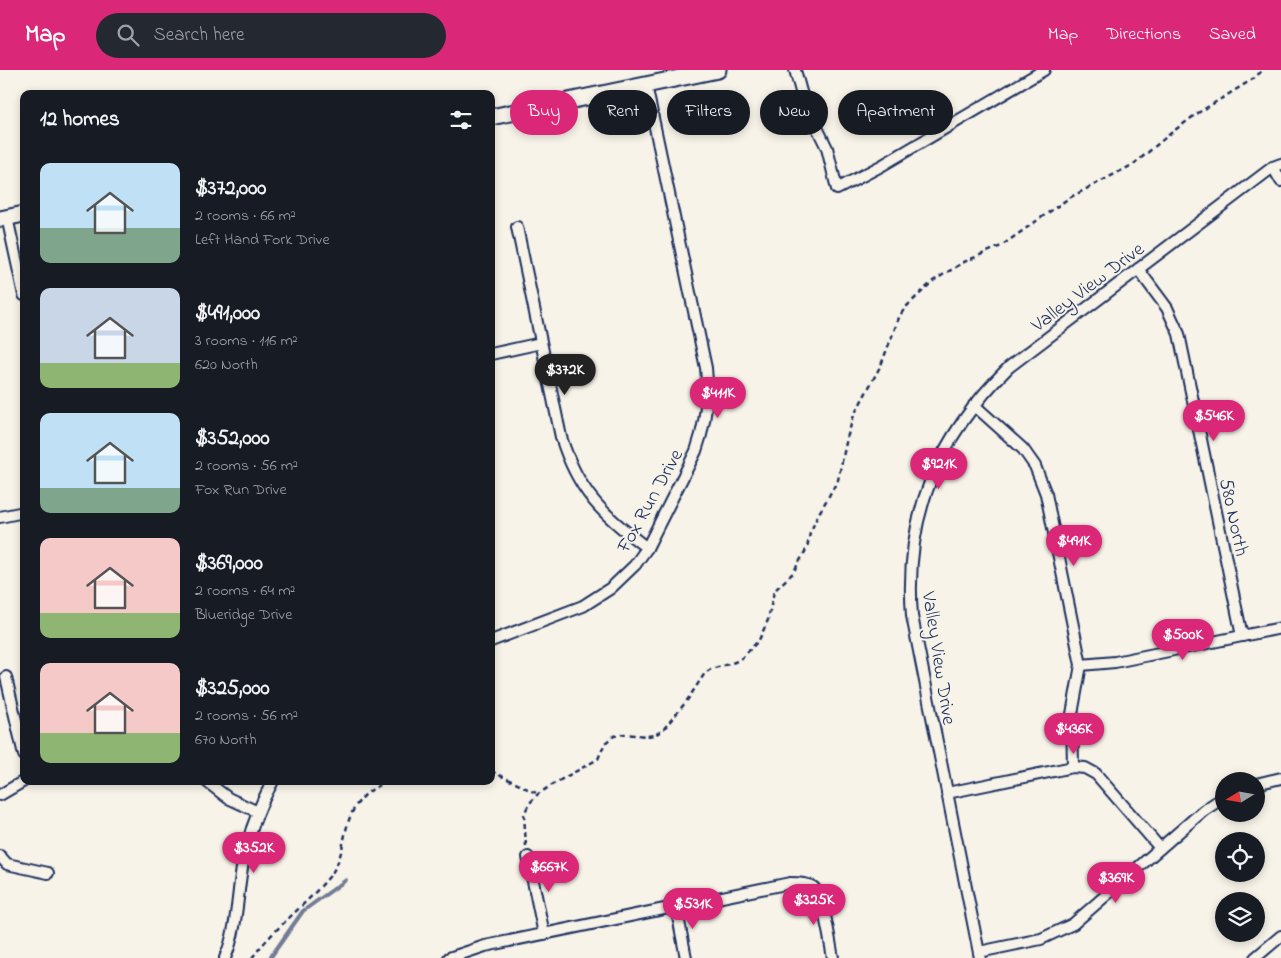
<!DOCTYPE html>
<meta charset="utf-8">
<style>
:root{--surface:#171b24;--page:#242831;--text:#f1f3f6;--muted:#9ea1a6;--accent:#db2777}
body{margin:0;font-family:"Indie Flower",sans-serif;background:var(--page);color:var(--text);height:100vh;display:flex;flex-direction:column;font-size:19px;white-space:nowrap}
*{box-sizing:border-box;margin:0}
p{font-size:16px;color:var(--muted)}
.icon{flex:none;width:28px;height:28px;fill:none;stroke:currentColor;stroke-width:2;stroke-linecap:round;stroke-linejoin:round}
.map{position:relative;flex:1;overflow:hidden}
.sheet{position:absolute;left:20px;top:20px;width:475px;height:695px;display:flex;flex-direction:column;background:var(--surface);border-radius:10px;box-shadow:0 2px 8px #0003}
.sheet>*{flex:none}
.guide{position:absolute;left:510px;top:20px;width:475px;height:45px;display:flex;gap:10px}
.needle{width:32px;rotate:259deg}
.buttons{position:absolute;left:1215px;top:702px;display:grid;gap:10px}
.buttons a{display:grid;place-items:center;width:50px;height:50px;border-radius:50%;background:var(--surface);box-shadow:0 2px 8px #0003;font-size:25px}
.price{position:absolute;translate:-50% -42px;padding:0 11px;border-radius:18px;background:var(--accent);color:#fff;font-size:16px;line-height:32px;filter:drop-shadow(0 1px 2px #0008)}
.price::after{content:'';position:absolute;left:50%;top:30px;width:15px;height:11px;margin-left:-8px;background:inherit;clip-path:polygon(0 0,100% 0,50% 100%)}
.price.active{background:#222;color:#fff}
ul{padding:0;list-style:none}
li{display:flex;align-items:center;gap:15px;height:125px;padding:0 20px}
li span{display:grid;place-items:center;flex:none;width:140px;height:100px;border-radius:10px;color:#555}
li>.icon{margin-inline-start:auto}
span .icon{width:60px;height:60px;fill:#fffc;stroke-width:1}
li b{font-size:21px}
h2{display:flex;justify-content:space-between;align-items:center;height:60px;padding:0 20px;font-size:21px}
.chip{padding:0 18px;border-radius:22px;background:var(--surface);box-shadow:0 2px 8px #0003;font-size:18px;line-height:45px}
.chip.active{background:var(--accent);color:#fff}
header{display:flex;align-items:center;gap:30px;box-sizing:border-box;height:70px;padding:0 25px;background:var(--accent);color:#fff}
header strong{font-size:24px}
nav{display:flex;gap:28px;margin-inline-start:auto;font-size:18px}
.search{width:350px;height:45px;background:var(--page);display:flex;align-items:center;gap:12px;box-sizing:border-box;padding:0 18px;border-radius:28px;color:var(--muted);font-size:19px}
.map>svg:first-child{display:block}
.lines{fill:none;stroke-linecap:round;stroke-linejoin:round}
.stream{stroke:#727c95;stroke-width:4}
.street-casing{stroke:#1b2f5e;stroke-width:14}
.secondary-casing{stroke:#1b2f5e;stroke-width:19}
.path{stroke:#1b2f5e;stroke-width:2.5;stroke-dasharray:5 4;stroke-linecap:butt}
.street{stroke:#f7f3e8;stroke-width:10}
.secondary{stroke:#f7f3e8;stroke-width:15}
.labels{text-anchor:middle;stroke-width:4;stroke-linejoin:round;paint-order:stroke}
.street-label{font-size:20px;fill:#1b2f5e;stroke:#f7f3e8}
</style>
<header>
<strong>Map</strong>
<div class="search"><svg class="icon" aria-label="search" viewBox="0 0 24 24"><circle cx="10" cy="10" r="6"/><path d="M15 15l6 6"/></svg>Search here</div>
<nav><a>Map</a><a>Directions</a><a>Saved</a></nav>
</header>
<div class="map">
<svg width="1281" height="888" viewBox="0 0 1281 888">
<rect width="100%" height="100%" fill="#f7f3e8"/>
<filter id="ink" filterUnits="userSpaceOnUse"><feTurbulence type="fractalNoise" baseFrequency=".02" numOctaves="2"/><feDisplacementMap in="SourceGraphic" scale="10" xChannelSelector="R" yChannelSelector="G"/><feConvolveMatrix kernelMatrix="1 2 1 2 8 2 1 2 1" color-interpolation-filters="sRGB"/></filter>
<g filter="url(#ink)">
<g class="lines">
<path class="stream" d="M270 888 303 841 346 810"/>
<defs>
<g id="street">
<path d="M795 0 803 29 827 78 837 119 881 96 1044 0"/>
<path d="M1273 97 1281 111"/>
<path d="M7 147 24 225"/>
<path d="M517 157 561 367C578 422 603 445 647 478"/>
<path d="M1138 199 1167 238 1179 264 1242 566"/>
<path d="M491 284 541 273"/>
<path d="M974 335 1023 379 1035 396 1046 424 1081 595 1072 644 1073 697"/>
<path d="M0 447 24 442"/>
<path d="M491 571 583 536 611 518 635 495 647 478 696 381C706 353 709 327 706 298L646 15"/>
<path d="M1081 595 1115 592 1281 558"/>
<path d="M6 607 24 685"/>
<path d="M206 711 228 728 258 742"/>
<path d="M1256 714 1281 708"/>
<path d="M947 723 1073 697 1085 698 1096 704 1160 778"/>
<path d="M0 725 24 711"/>
<path d="M0 786 7 794 48 803"/>
<path d="M528 787 544 864"/>
<path d="M676 836 686 888"/>
<path d="M979 882 1041 869 1073 854 1203 741 1224 727"/>
<path d="M225 888C237 860 237 828 242 798 247 768 258 738 273 711"/>
<path d="M449 888 485 876 790 813C797 813 807 813 813 817 824 826 830 873 833 888"/>
<path d="M980 888 912 546C904 445 938 367 1009 297L1273 97 1281 94"/>
<path d="M1255 888 1281 866"/>
</g>
<g id="secondary">
<path d="M491 47 718 0"/>
<path d="M0 149 24 144"/>
</g>
</defs>
<use href="#street" class="street-casing"/>
<use href="#secondary" class="secondary-casing"/>
<g class="path">
<path d="M491 701 538 724"/>
<path d="M526 776 524 744 529 734 538 724 555 713 598 689 605 673 614 666 624 664 647 666 654 665 662 661 686 632 705 603 711 599 735 592 743 587 759 570 768 550 774 521 793 503 807 478 810 463 818 445 838 410 847 368 854 345 881 295 900 245 907 236 933 211 964 192 1001 176 1069 128 1134 94 1171 63 1198 43 1253 9 1263 0"/>
<path d="M252 888C274 858 305 836 328 808 350 783 338 750 365 725 373 718 381 714 391 711"/>
</g>
<use href="#street" class="street"/>
<use href="#secondary" class="secondary"/>
</g>
</g>
<g class="labels">
<g class="street-label">
<text transform="translate(1087 216) rotate(-37)" y="7">Valley View Drive</text>
<text transform="translate(649 430) rotate(-61)" y="7">Fox Run Drive</text>
<text transform="translate(1235 447) rotate(78)" y="7">580 North</text>
<text transform="translate(940 588) rotate(81)" y="7">Valley View Drive</text>
</g>
</g>
</svg>
<div class="buttons">
<a><svg class="needle" viewBox="-14 -14 28 28"><path d="M0-13l5 13h-10z" fill="#e53935"/><path d="M0 13l5-13h-10z" fill="#9ea1a6"/></svg></a>
<a><svg class="icon" aria-label="locate" viewBox="0 0 24 24"><circle cx="12" cy="12" r="6"/><path d="M12 2v4M12 18v4M2 12h4M18 12h4"/></svg></a>
<a><svg class="icon" aria-label="layers" viewBox="0 0 24 24"><path d="M12 4l9 5-9 5-9-5zM3 14l9 5 9-5"/></svg></a>
</div>
<b class="price active" style="left:565px;top:326px">$372K</b>
<b class="price" style="left:718px;top:349px">$411K</b>
<b class="price" style="left:1214px;top:372px">$546K</b>
<b class="price" style="left:939px;top:420px">$921K</b>
<b class="price" style="left:1074px;top:497px">$491K</b>
<b class="price" style="left:1183px;top:591px">$500K</b>
<b class="price" style="left:1074px;top:685px">$436K</b>
<b class="price" style="left:254px;top:804px">$352K</b>
<b class="price" style="left:549px;top:823px">$667K</b>
<b class="price" style="left:1116px;top:834px">$369K</b>
<b class="price" style="left:814px;top:856px">$325K</b>
<b class="price" style="left:693px;top:860px">$531K</b>
<div class="guide">
<a class="chip active">Buy</a>
<a class="chip">Rent</a>
<a class="chip">Filters</a>
<a class="chip">New</a>
<a class="chip">Apartment</a>
</div>
<section class="sheet">
<h2>12 homes<svg class="icon" aria-label="filters" viewBox="0 0 24 24"><path d="M4 7h16M4 17h16"/><circle cx="9" cy="7" r="2"/><circle cx="15" cy="17" r="2"/></svg></h2>
<ul>
<li><span style="background:linear-gradient(#bfe0f5 65%,#7fa58c 0)"><svg class="icon" aria-label="home" viewBox="0 0 24 24"><path d="M3 11l9-7 9 7M6 9v11h12V9"/></svg></span><div><b>$372,000</b><p>2 rooms · 66 m²</p><p>Left Hand Fork Drive</p></div></li>
<li><span style="background:linear-gradient(#c9d6e8 75%,#8fb573 0)"><svg class="icon" aria-label="home" viewBox="0 0 24 24"><path d="M3 11l9-7 9 7M6 9v11h12V9"/></svg></span><div><b>$491,000</b><p>3 rooms · 116 m²</p><p>620 North</p></div></li>
<li><span style="background:linear-gradient(#bfe0f5 75%,#7fa58c 0)"><svg class="icon" aria-label="home" viewBox="0 0 24 24"><path d="M3 11l9-7 9 7M6 9v11h12V9"/></svg></span><div><b>$352,000</b><p>2 rooms · 56 m²</p><p>Fox Run Drive</p></div></li>
<li><span style="background:linear-gradient(#f6c9c9 75%,#8fb573 0)"><svg class="icon" aria-label="home" viewBox="0 0 24 24"><path d="M3 11l9-7 9 7M6 9v11h12V9"/></svg></span><div><b>$369,000</b><p>2 rooms · 64 m²</p><p>Blueridge Drive</p></div></li>
<li><span style="background:linear-gradient(#f6c9c9 70%,#8fb573 0)"><svg class="icon" aria-label="home" viewBox="0 0 24 24"><path d="M3 11l9-7 9 7M6 9v11h12V9"/></svg></span><div><b>$325,000</b><p>2 rooms · 56 m²</p><p>670 North</p></div></li>
</ul>
</section>
</div>
